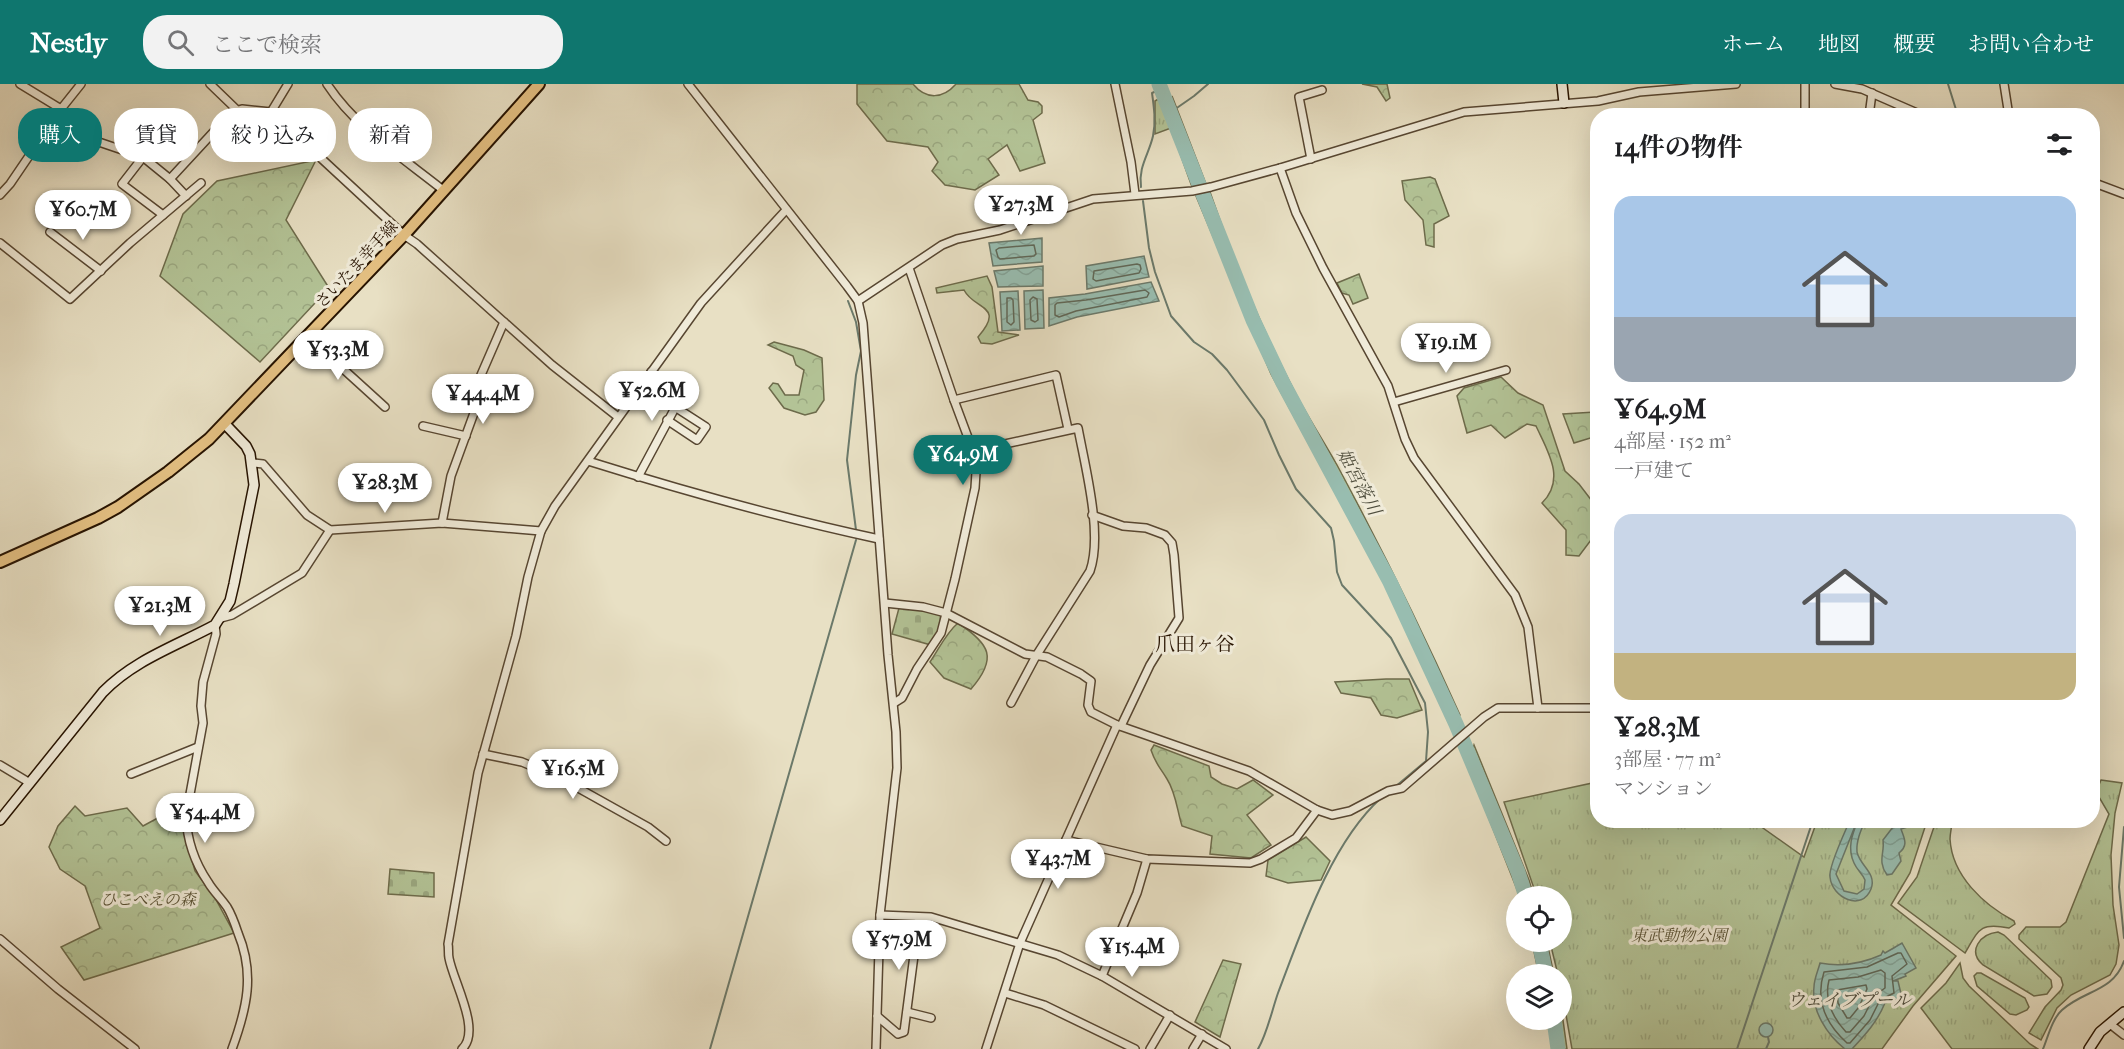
<!DOCTYPE html>
<html lang="ja">
<meta charset="utf-8">
<style>
:root{--surface:#fff;--page:#f2f2f2;--text:#202124;--muted:#757577;--accent:#0f766e}
body{margin:0;font-family:"IM FELL French Canon","Noto Serif JP",serif;background:var(--page);color:var(--text);height:100vh;display:flex;flex-direction:column;font-size:22px;white-space:nowrap}
*{box-sizing:border-box;margin:0}
p{font-size:20px;color:var(--muted)}
.icon{flex:none;width:33px;height:33px;fill:none;stroke:currentColor;stroke-width:2;stroke-linecap:round;stroke-linejoin:round}
.map{position:relative;flex:1;overflow:hidden}
.sheet{position:absolute;left:1590px;top:24px;width:510px;height:720px;display:flex;flex-direction:column;background:var(--surface);border-radius:24px;box-shadow:0 6px 24px #0002}
.sheet>*{flex:none}
.guide{position:absolute;left:18px;top:24px;width:570px;height:54px;display:flex;gap:12px}
.fabs{position:absolute;left:1506px;top:802px;display:grid;gap:12px}
.fabs a{display:grid;place-items:center;width:66px;height:66px;border-radius:50%;background:var(--surface);box-shadow:0 6px 24px #0002;font-size:30px}
.price{position:absolute;translate:-50% -51px;padding:0 14px;border-radius:21px;background:#fff;color:#222;font-size:20px;line-height:39px;filter:drop-shadow(0 2px 3px #0008)}
.price::after{content:'';position:absolute;left:50%;top:36px;width:18px;height:14px;margin-left:-9px;background:inherit;clip-path:polygon(0 0,100% 0,50% 100%)}
.price.selected{background:var(--accent);color:#fff}
ul{padding:0;list-style:none}
li{display:grid;align-content:center;gap:12px;height:318px;padding:0 24px}
li span{display:grid;place-items:center;height:186px;border-radius:18px;color:#555}
li>.icon{margin-inline-start:auto}
span .icon{width:108px;height:108px;fill:#fffc;stroke-width:1}
li b{font-size:26px}
h2{display:flex;justify-content:space-between;align-items:center;height:72px;padding:0 24px;font-size:26px}
.tag{padding:0 21px;border-radius:24px;background:var(--surface);box-shadow:0 6px 24px #0002;font-size:21px;line-height:54px}
.tag.selected{background:var(--accent);color:#fff}
header{display:flex;align-items:center;gap:36px;box-sizing:border-box;height:84px;padding:0 30px;background:var(--accent);color:#fff}
header strong{font-size:28px}
nav{display:flex;gap:33px;margin-inline-start:auto;font-size:21px}
.search{width:420px;height:54px;background:var(--page);display:flex;align-items:center;gap:15px;box-sizing:border-box;padding:0 21px;border-radius:24px;color:var(--muted);font-size:22px}
.map>svg:first-child{display:block}
.grass{fill:url(#grass-tufts);stroke:#6d6b4b;stroke-width:1.5}
.forest{fill:url(#forest-crowns);stroke:#6d6b4b;stroke-width:1.5}
.cemetery{fill:url(#cemetery-stones);stroke:#6d6b4b;stroke-width:1.5}
.water{fill:url(#water-waves);stroke:#6b796a;stroke-width:1.5}
.lines{fill:none;stroke-linecap:round;stroke-linejoin:round}
.shore{stroke:#606858;stroke-width:1.5}
.stream{stroke:#6b796a;stroke-width:2}
.river{stroke:#98bdb0;stroke-width:15}
.street-casing{stroke:#574631;stroke-width:10}
.secondary-casing{stroke:#271300;stroke-width:12}
.primary-casing{stroke:#271300;stroke-width:14}
.street{stroke:#f0ebd9;stroke-width:7}
.secondary{stroke:#f0ebd9;stroke-width:9}
.primary{stroke:#e4c082;stroke-width:10}
.labels{text-anchor:middle;stroke-width:6;stroke-linejoin:round;paint-order:stroke}
.street-label{font-size:16px;fill:#271300;stroke:#f0ebd9}
.park-label{font-size:16px;font-style:italic;fill:#585134;stroke:#f0ebd9}
.water-label{font-size:18px;font-style:italic;fill:#4f4e3e;stroke:#f0ebd9}
.quarter-label{font-size:20px;fill:#271300;stroke:#f0ebd9}
</style>
<header>
<strong>Nestly</strong>
<div class="search"><svg class="icon" aria-label="search" viewBox="0 0 24 24"><circle cx="10" cy="10" r="6"/><path d="M15 15l6 6"/></svg>ここで検索</div>
<nav><a>ホーム</a><a>地図</a><a>概要</a><a>お問い合わせ</a></nav>
</header>
<div class="map">
<svg width="2124" height="965" viewBox="0 0 2124 965">
<defs>
<pattern id="grass-tufts" width="24" height="20" patternUnits="userSpaceOnUse" patternTransform="scale(1.5)"><rect width="24" height="20" fill="#b3c396"/><path d="M3 7l-1-3M5 7V3M7 7l1-3M15 17l-1-3M17 17v-4M19 17l1-3" fill="none" stroke="#9aa780"/></pattern>
<pattern id="forest-crowns" width="20" height="18" patternUnits="userSpaceOnUse" patternTransform="scale(1.5)"><rect width="20" height="18" fill="#b3c396"/><path d="M2 6a3 3 0 1 1 6 0M12 15a3 3 0 1 1 6 0" fill="none" stroke="#9aa780"/></pattern>
<pattern id="cemetery-stones" width="16" height="16" patternUnits="userSpaceOnUse" patternTransform="scale(1.5)"><rect width="16" height="16" fill="#b3c396"/><path d="M2 7V4a2 2 0 0 1 4 0v3zM10 15v-3a2 2 0 0 1 4 0v3z" fill="#9aa780"/></pattern>
<pattern id="water-waves" width="16" height="10" patternUnits="userSpaceOnUse" patternTransform="scale(1.5)"><rect width="16" height="10" fill="#98bdb0"/><path d="M0 5q4-4 8 0t8 0" fill="none" stroke="#83a296"/></pattern>
</defs>
<rect width="100%" height="100%" fill="#e8e0c4"/>
<filter id="stains"><feTurbulence type="fractalNoise" baseFrequency=".00333" numOctaves="4"/><feColorMatrix values="0 0 0 0 .2 0 0 0 0 .09 0 0 0 0 .02 0 0 0 .5 -.17"/></filter>
<radialGradient id="worn" r=".72"><stop offset=".6" stop-color="#630" stop-opacity="0"/><stop offset="1" stop-color="#630" stop-opacity=".3"/></radialGradient>
<g class="grass">
<path d="M1172 12 1206 100 1202 101 1172 22Z"/>
<path d="M1160 14 1168 24 1197 102 1192 103 1171 44 1155 50V17Z"/>
<path d="M1210 108C1234 178 1263 248 1298 314 1310 336 1324 358 1337 381 1381 463 1422 546 1460 631L1456 634 1424 564 1372 457 1279 286 1255 236 1205 109Z"/>
<path d="M1200 111 1260 258 1286 310 1383 488 1459 649 1455 652 1382 494 1271 290 1196 112Z"/>
<path d="M1474 661 1529 796 1534 813H1529L1472 668Z"/>
<path d="M1469 673 1516 788 1524 813H1520L1465 674Z"/>
<path d="M2101 696 2122 699 2115 729 2111 771 2113 821 2119 861 2116 880 2110 891 2071 911 2057 924 2041 956 2029 949 2045 923 2061 906 2063 901 2061 894 2019 855V851L2026 843H2060L2066 838 2109 730 2096 708Z"/>
<path d="M1597 698 1598 736H1706L1707 739 1719 737H1753L1804 773 1817 737H1927L1910 789 1891 821 1956 872 1913 922 1882 965H1572L1562 908V891H1558L1550 858H1562V813H1537L1504 718Z"/>
<path d="M1936 737H1952C1952 743 1950 749 1950 755 1952 792 1984 821 2014 837L2015 840 2009 844C1980 838 1979 845 1965 869L1898 819 1917 793Z"/>
<path d="M1998 848 2004 851 2051 896 2052 903 2047 910 2034 912 1983 881C1967 867 1980 850 1998 848Z"/>
<path d="M1532 858H1537L1544 891H1539Z"/>
<path d="M1542 858H1547L1554 891H1549Z"/>
<path d="M1960 879 1963 894 1969 902 2030 960 2038 965H1952L1921 924 1946 899Z"/>
<path d="M1977 889H1981L2025 914 2029 923 2027 926 2016 931 2010 930 1977 902 1974 892Z"/>
<path d="M1562 929 1567 965H1561L1557 936H1562Z"/>
</g>
<g class="forest">
<path d="M857 0H913C926 16 943 15 956 0H1019L1028 16 1038 18 1042 22V29L1033 36 1045 79 1020 87 1007 61 988 75 999 91 975 106 945 101 932 87 938 78 928 63 887 57 857 20Z"/>
<path d="M1362 0H1387L1390 14 1386 17 1377 3Z"/>
<path d="M316 76 286 136 329 204 260 278 160 192 183 130 217 97Z"/>
<path d="M1430 93 1435 95 1449 132 1434 140V163L1426 161 1423 136 1405 116 1402 97Z"/>
<path d="M1359 190 1368 214 1353 220 1349 211 1342 209 1337 199Z"/>
<path d="M987 192 992 203 998 248 1019 251 992 260 981 259 978 253C1006 221 974 226 964 206L937 209 936 204Z"/>
<path d="M774 258 804 266 822 274 824 316 816 328 805 331 784 324 769 304 773 299 778 300 785 311H799L804 286 796 281 793 272 768 261Z"/>
<path d="M1501 293 1518 309 1543 321 1565 387 1579 400 1592 417 1591 456 1579 472 1566 471V446L1542 419C1566 395 1548 368 1536 342L1527 340 1505 354 1491 341 1467 349 1457 312 1464 304Z"/>
<path d="M1595 328 1597 352 1574 359 1563 330Z"/>
<path d="M958 539C990 560 998 574 971 605L944 594 930 578C939 565 946 549 958 539Z"/>
<path d="M1386 595H1409L1422 626 1397 634 1381 631 1371 614 1341 609 1335 598Z"/>
<path d="M1154 661 1209 682 1211 693 1222 700 1237 705 1253 696 1273 711 1247 731 1271 761 1251 774 1210 770 1212 752 1182 742C1177 726 1176 709 1167 695 1160 683 1156 681 1151 666Z"/>
<path d="M75 722 85 732 127 724 143 742 180 722 183 744 195 787 214 812 234 849 84 896 61 863 100 844 85 802 60 785 49 763 58 742Z"/>
<path d="M1306 753 1330 777 1321 796 1288 799 1266 792 1268 776Z"/>
<path d="M1223 876 1241 880 1220 953 1195 938Z"/>
</g>
<g class="cemetery">
<path d="M899 524 919 525 940 530 942 534 939 548 931 561 892 550Z"/>
<path d="M390 785 434 789V813L388 810Z"/>
</g>
<g class="water">
<path d="M1042 154V178L993 182 989 159Z"/>
<path d="M1144 172 1149 193 1087 205 1086 182Z"/>
<path d="M1043 182V202L998 203 994 187Z"/>
<path d="M1151 198 1159 217 1077 233 1049 242V214L1085 210Z"/>
<path d="M1043 206 1044 244 1025 245 1024 207Z"/>
<path d="M1018 207 1020 246 1002 247 1000 208Z"/>
<path d="M1850 736 1857 737 1836 790 1844 807 1857 810 1864 805 1865 796C1862 789 1857 786 1854 779 1847 764 1852 751 1858 736L1865 737C1861 746 1856 757 1857 768 1860 782 1877 789 1871 805 1862 828 1832 814 1830 793 1828 783 1845 748 1850 736Z"/>
<path d="M1892 737H1910L1908 743 1901 745C1904 754 1909 761 1899 769L1901 777 1892 790 1887 791C1877 777 1885 769 1883 756L1893 743Z"/>
<path d="M1902 859 1916 884 1905 890 1906 892 1893 897H1898L1902 914 1885 919C1877 938 1866 950 1852 965H1845C1827 951 1811 926 1814 903 1814 895 1818 887 1820 879 1841 883 1861 880 1881 871L1883 867 1885 869Z"/>
<circle cx="1766" cy="946" r="7"/>
</g>
<g class="lines">
<g class="shore">
<path d="M1034 161 1036 170 1034 172 1000 175 998 173 996 166 999 164Z"/>
<path d="M1137 180 1140 181 1141 185 1139 189 1096 197 1093 195 1094 187Z"/>
<path d="M1145 206 1149 209 1147 213 1076 227 1059 233 1055 231V221L1057 219 1086 216Z"/>
<path d="M1033 213 1037 215 1038 236 1035 238 1031 236 1030 216Z"/>
<path d="M1007 214H1011L1013 216 1014 238 1011 241 1007 238Z"/>
<path d="M1898 869H1901L1907 880 1892 892 1894 909 1880 916 1870 936 1850 959H1847C1826 940 1815 916 1824 888L1867 883Z"/>
<path d="M1881 886 1885 889V904L1874 912 1864 932 1850 948H1846C1833 934 1824 916 1829 896L1858 893Z"/>
<path d="M1866 901 1867 905 1859 923 1850 934H1847L1838 919 1837 906Z"/>
</g>
<g class="stream">
<path d="M1948 0 1958 32"/>
<path d="M1171 28 1194 12 1208 0"/>
<path d="M1141 103C1138 83 1149 70 1153 52 1156 37 1154 23 1152 9L1161 5"/>
<path d="M1143 117 1149 164 1155 188 1171 232 1194 258 1212 270 1227 286 1264 336 1279 371 1296 405 1331 444 1334 457 1337 488 1342 501 1391 554 1425 619 1428 648 1426 677 1395 703"/>
<path d="M848 217 856 238 861 267 856 291 847 376 856 446"/>
<path d="M2124 743 2119 803 2124 854"/>
<path d="M710 965 856 456"/>
<path d="M1258 965C1267 950 1272 926 1278 909 1302 846 1331 759 1381 714"/>
<path d="M1737 965 1813 736"/>
<path d="M1766 965 1769 958 1768 953"/>
<path d="M2043 965C2048 953 2052 935 2062 926 2084 906 2113 908 2124 877"/>
</g>
<g class="river">
<path d="M1159 0 1253 236 1283 299 1390 498 1456 640 1518 788 1526 813"/>
<path d="M1539 858 1546 891"/>
<path d="M1554 936 1558 965"/>
</g>
<defs>
<g id="street">
<path d="M20 0 61 25"/>
<path d="M210 0 237 26"/>
<path d="M327 0C355 43 403 74 443 106"/>
<path d="M688 0 847 202 858 217 863 239 888 571 896 648 897 684 880 831 876 965"/>
<path d="M1115 0 1131 78 1135 110"/>
<path d="M1835 0 1862 5 1924 32"/>
<path d="M2004 0 2009 32"/>
<path d="M271 28 288 0"/>
<path d="M1805 32V0"/>
<path d="M1869 32 1872 9"/>
<path d="M55 33 90 55 143 73 170 95 232 28 242 25 271 28 404 151 417 160 552 281 618 333"/>
<path d="M143 73 122 100 163 131"/>
<path d="M1311 75 1299 13 1322 6"/>
<path d="M1280 84 1296 129 1323 184 1388 302 1405 355 1414 374 1515 511 1528 543 1538 624"/>
<path d="M170 95 186 112"/>
<path d="M2092 98 2124 110"/>
<path d="M0 111 10 100 61 25 81 0"/>
<path d="M50 148 101 187"/>
<path d="M0 159 70 215 130 159 201 99"/>
<path d="M858 217 942 161 957 155 1000 146 1093 115 1192 107 1211 103 1280 84 1464 28 1598 17 1639 8 1736 0"/>
<path d="M308 253 385 323"/>
<path d="M954 316 1056 291 1068 345"/>
<path d="M1394 318 1506 286"/>
<path d="M667 336 697 356 706 343 675 323"/>
<path d="M423 342 466 352"/>
<path d="M973 367 1078 344C1085 382 1103 450 1090 487L1036 572 1011 619"/>
<path d="M588 377C684 407 781 434 879 455"/>
<path d="M253 379 263 380 307 431 330 446 442 439 541 447"/>
<path d="M638 393 683 309 651 288"/>
<path d="M1092 431 1123 442 1146 444 1165 451 1172 459 1174 471 1179 534 1150 581 1121 642"/>
<path d="M442 439 451 392 474 329 481 291 504 238"/>
<path d="M885 519 923 523 946 529 1025 570 1047 573 1081 590 1091 597 1088 621 1091 628 1117 641 1249 687 1317 726 1332 731 1350 727 1388 707 1402 704 1484 633 1498 624H1598"/>
<path d="M221 534 232 531 302 489 330 446"/>
<path d="M215 541 216 550 203 598 201 622 203 639 186 732C187 755 195 779 208 798 213 807 221 814 227 823 232 831 235 840 238 849 255 890 247 924 232 965"/>
<path d="M894 619 902 614 917 585 941 549 955 495 975 404 976 388 973 367 954 316 909 184"/>
<path d="M483 670 522 678 562 695 648 743 666 757"/>
<path d="M0 681 30 699"/>
<path d="M131 690 198 663"/>
<path d="M1066 756 1147 775 1250 779 1261 775 1296 754 1317 726"/>
<path d="M880 831 931 833 1058 871 1102 892 1226 965"/>
<path d="M0 855 58 905 135 965"/>
<path d="M1102 892 1137 809 1147 775"/>
<path d="M1005 909 1044 921 1135 965"/>
<path d="M907 928 931 934"/>
<path d="M877 932 898 950 904 948 919 833"/>
<path d="M2110 940 2124 951"/>
<path d="M462 965C482 947 453 897 449 874 448 869 449 864 448 860L478 689 516 552 528 493 541 447 555 422 701 219 786 126"/>
<path d="M986 965 1020 859 1117 641"/>
<path d="M1150 965 1170 931"/>
<path d="M1193 965 1202 950"/>
</g>
<g id="secondary">
<path d="M1562 0 1564 19"/>
<path d="M0 736 103 608C134 576 176 562 215 541L230 517 234 500 254 401 250 370 246 362 225 340"/>
<path d="M2089 965 2100 948 2124 928"/>
</g>
<path id="primary" d="M0 478 98 434 118 423 168 388 209 355 404 151 539 0"/>
</defs>
<use href="#street" class="street-casing"/>
<use href="#secondary" class="secondary-casing"/>
<use href="#primary" class="primary-casing"/>
<use href="#street" class="street"/>
<use href="#secondary" class="secondary"/>
<use href="#primary" class="primary"/>
</g>
<g class="labels">
<g class="street-label">
<text transform="translate(356 180) rotate(-47)" y="6">さいたま幸手線</text>
</g>
<g class="park-label">
<text x="148" y="821">ひこべえの森</text>
<text x="1679" y="857">東武動物公園</text>
</g>
<g class="water-label">
<text transform="translate(1359 398) rotate(62)" y="6">姫宮落川</text>
<text x="1849" y="922">ウェイブプール</text>
</g>
<g class="quarter-label">
<text x="1195" y="567">爪田ヶ谷</text>
</g>
</g>
<rect width="100%" height="100%" filter="url(#stains)"/>
<rect width="100%" height="100%" fill="url(#worn)"/>
</svg>
<div class="fabs">
<a><svg class="icon" aria-label="locate" viewBox="0 0 24 24"><circle cx="12" cy="12" r="6"/><path d="M12 2v4M12 18v4M2 12h4M18 12h4"/></svg></a>
<a><svg class="icon" aria-label="layers" viewBox="0 0 24 24"><path d="M12 4l9 5-9 5-9-5zM3 14l9 5 9-5"/></svg></a>
</div>
<b class="price" style="left:1021px;top:152px">¥27.3M</b>
<b class="price" style="left:83px;top:157px">¥60.7M</b>
<b class="price" style="left:1446px;top:290px">¥19.1M</b>
<b class="price" style="left:338px;top:297px">¥53.3M</b>
<b class="price" style="left:652px;top:338px">¥52.6M</b>
<b class="price" style="left:483px;top:341px">¥44.4M</b>
<b class="price selected" style="left:963px;top:402px">¥64.9M</b>
<b class="price" style="left:385px;top:430px">¥28.3M</b>
<b class="price" style="left:160px;top:553px">¥21.3M</b>
<b class="price" style="left:573px;top:716px">¥16.5M</b>
<b class="price" style="left:205px;top:760px">¥54.4M</b>
<b class="price" style="left:1058px;top:806px">¥43.7M</b>
<b class="price" style="left:899px;top:887px">¥57.9M</b>
<b class="price" style="left:1132px;top:894px">¥15.4M</b>
<div class="guide">
<a class="tag selected">購入</a>
<a class="tag">賃貸</a>
<a class="tag">絞り込み</a>
<a class="tag">新着</a>
</div>
<section class="sheet">
<h2>14件の物件<svg class="icon" aria-label="filters" viewBox="0 0 24 24"><path d="M4 7h16M4 17h16"/><circle cx="9" cy="7" r="2"/><circle cx="15" cy="17" r="2"/></svg></h2>
<ul>
<li><span style="background:linear-gradient(#a9c7e8 65%,#9aa5b1 0)"><svg class="icon" aria-label="home" viewBox="0 0 24 24"><path d="M3 11l9-7 9 7M6 9v11h12V9"/></svg></span><div><b>¥64.9M</b><p>4部屋 · 152 m²</p><p>一戸建て</p></div></li>
<li><span style="background:linear-gradient(#c9d6e8 75%,#c2b280 0)"><svg class="icon" aria-label="home" viewBox="0 0 24 24"><path d="M3 11l9-7 9 7M6 9v11h12V9"/></svg></span><div><b>¥28.3M</b><p>3部屋 · 77 m²</p><p>マンション</p></div></li>
</ul>
</section>
</div>
